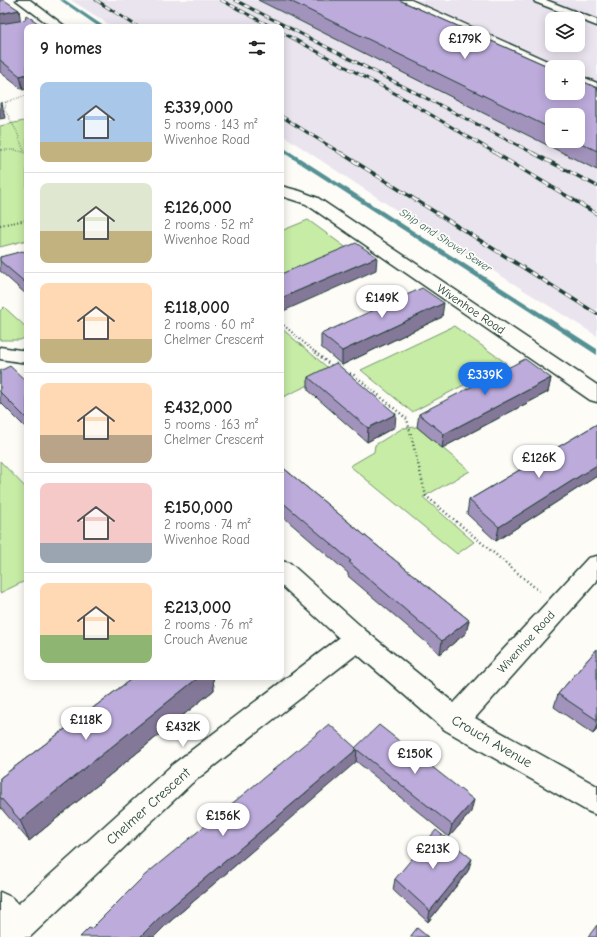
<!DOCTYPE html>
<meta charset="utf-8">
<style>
:root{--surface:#fff;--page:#f6f6f6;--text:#222;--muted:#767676;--line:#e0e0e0;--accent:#1a73e8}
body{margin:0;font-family:"Comic Neue",sans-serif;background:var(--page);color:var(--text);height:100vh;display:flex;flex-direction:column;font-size:15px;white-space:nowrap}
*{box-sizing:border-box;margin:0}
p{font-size:13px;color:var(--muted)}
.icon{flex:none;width:22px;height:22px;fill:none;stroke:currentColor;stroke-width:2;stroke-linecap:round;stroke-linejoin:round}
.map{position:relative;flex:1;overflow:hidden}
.details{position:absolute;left:24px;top:24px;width:260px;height:656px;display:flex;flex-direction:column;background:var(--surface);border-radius:8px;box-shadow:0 2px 10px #0003}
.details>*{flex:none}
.fabs{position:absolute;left:545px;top:12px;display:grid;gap:8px}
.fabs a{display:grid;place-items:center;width:40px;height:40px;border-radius:8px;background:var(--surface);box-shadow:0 2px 10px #0003;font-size:20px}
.price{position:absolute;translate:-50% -34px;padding:0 9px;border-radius:14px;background:#fff;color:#222;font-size:13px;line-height:26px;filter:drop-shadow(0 1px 2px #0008)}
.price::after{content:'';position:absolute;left:50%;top:24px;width:12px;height:9px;margin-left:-6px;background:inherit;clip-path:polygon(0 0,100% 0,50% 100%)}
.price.current{background:var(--accent);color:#fff}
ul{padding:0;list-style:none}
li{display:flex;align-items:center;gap:12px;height:100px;padding:0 16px}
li+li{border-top:1px solid var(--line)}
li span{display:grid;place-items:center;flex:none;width:112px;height:80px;border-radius:8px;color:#555}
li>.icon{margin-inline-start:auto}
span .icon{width:48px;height:48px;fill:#fffc;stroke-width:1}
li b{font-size:17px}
h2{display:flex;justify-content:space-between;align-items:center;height:48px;padding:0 16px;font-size:17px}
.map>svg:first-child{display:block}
.built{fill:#eae4ef;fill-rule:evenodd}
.green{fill:#c7eca6;stroke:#73946d}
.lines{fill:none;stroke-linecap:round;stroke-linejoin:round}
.stream{fill:#559194;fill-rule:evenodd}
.service-casing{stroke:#1f3d34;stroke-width:3}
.minor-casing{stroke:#1f3d34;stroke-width:3}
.path-far2{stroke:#1f3d34;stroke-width:1.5;stroke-dasharray:0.5 2;stroke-linecap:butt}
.path-far1{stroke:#1f3d34;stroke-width:2;stroke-dasharray:1 2.5;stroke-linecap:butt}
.path{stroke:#1f3d34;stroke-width:2.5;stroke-dasharray:1 3;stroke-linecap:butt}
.service{fill:#fdfcf7;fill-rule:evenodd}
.minor{fill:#fdfcf7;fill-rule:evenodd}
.rail-far1-casing{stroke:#1f3d34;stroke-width:3}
.rail-casing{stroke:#1f3d34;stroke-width:3.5}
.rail-far1{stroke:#fdfcf7;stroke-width:2;stroke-dasharray:5.5;stroke-linecap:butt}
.rail{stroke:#fdfcf7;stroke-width:2.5;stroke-dasharray:7;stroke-linecap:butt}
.wall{fill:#a293bc;stroke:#1f3d34;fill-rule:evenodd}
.shaded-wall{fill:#847899;stroke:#1f3d34}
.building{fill:#bcabdb;stroke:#1f3d34}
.labels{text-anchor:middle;stroke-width:3.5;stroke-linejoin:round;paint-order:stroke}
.far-water-label{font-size:11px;font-style:italic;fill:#36605c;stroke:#fdfcf7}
.street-label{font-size:12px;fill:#1f3d34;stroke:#fdfcf7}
.near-street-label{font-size:14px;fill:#1f3d34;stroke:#fdfcf7}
</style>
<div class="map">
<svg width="597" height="937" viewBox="0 0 597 937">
<rect width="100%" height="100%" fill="#fdfcf7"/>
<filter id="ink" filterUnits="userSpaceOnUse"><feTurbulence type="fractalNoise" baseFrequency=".025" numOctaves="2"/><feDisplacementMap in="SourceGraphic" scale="8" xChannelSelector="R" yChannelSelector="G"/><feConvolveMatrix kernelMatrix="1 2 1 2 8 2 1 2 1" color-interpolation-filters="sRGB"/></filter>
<g filter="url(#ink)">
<path class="built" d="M71 0H597V336L390 206 281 134V27H113ZM552 19H578V45H552ZM552 67H578V93H552ZM552 115H578V141H552Z"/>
<g class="green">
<path d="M24 121 27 124V240L0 247V126Z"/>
<path d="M308 220 348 249 281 277V231Z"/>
<path d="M4 307 27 328V337L20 340H0V311Z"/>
<path d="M454 326 506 363 412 412 361 370Z"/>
<path d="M281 328 334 373 281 398Z"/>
<path d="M417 427 470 471 423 497 474 542 457 554 350 466 374 452 375 445 403 428Z"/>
<path d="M0 461 27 489V580L0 593Z"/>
</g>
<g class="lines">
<g class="stream">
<path d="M60 0H65L105 27H99Z"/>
<path d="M281 146 597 349V355L281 151Z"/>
</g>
<defs>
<g id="service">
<path d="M400 0H411L556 65 558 67H552V70L550 69Z"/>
<path d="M534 0H546L597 20V26L535 2Z"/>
<path d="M578 75 597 83V90L578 82Z"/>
</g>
<g id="minor">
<path d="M16 0H30L66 27H52Z"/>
<path d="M281 186 300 191 318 198 597 385V402L590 400 306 204 281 196Z"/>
<path d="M0 347 27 351V363L0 359Z"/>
<path d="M597 556V581L475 718 597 786V815L587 811 445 730 357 654 192 783 30 937H0V892L11 897 18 904 172 765 339 638 281 585V561L290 563 366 631 454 703 588 558Z"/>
</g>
</defs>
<use href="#service" class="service-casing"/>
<use href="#minor" class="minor-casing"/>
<g class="path-far2">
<path d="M0 103 6 102"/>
<path d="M0 150H15L27 153"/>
<path d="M24 151 17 132 5 110 6 102 27 95"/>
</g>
<g class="path-far1">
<path d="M0 225 27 220"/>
<path d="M281 323 316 353"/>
</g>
<g class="path">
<path d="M315 352 334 368"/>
<path d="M346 373 353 374 407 419 426 496 539 591"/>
</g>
<use href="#service" class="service"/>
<use href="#minor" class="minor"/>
<defs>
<g id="rail-far1">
<path d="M96 0 138 27"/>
<path d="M221 0 272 27"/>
<path d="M235 0 535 154"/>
<path d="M281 32 396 94 497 154"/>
<path d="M281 116 342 154"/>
</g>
<g id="rail">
<path d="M341 153 597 314"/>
<path d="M495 153 597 214"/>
<path d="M533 153 597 186"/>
</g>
</defs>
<use href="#rail-far1" class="rail-far1-casing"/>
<use href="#rail" class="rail-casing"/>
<use href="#rail-far1" class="rail-far1"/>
<use href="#rail" class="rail"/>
</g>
<g class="wall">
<path d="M0 0 19 10 23 90 0 72Z"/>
<path d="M258 0H399L597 88V170ZM552 115 578 141H552Z"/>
<path d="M27 254V295L0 271V257Z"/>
<path d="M442 317 342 365 321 347V334Z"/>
<path d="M0 371 27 382V429L0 402Z"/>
<path d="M308 377 395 427 367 442 308 390Z"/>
<path d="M551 378 548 392 442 448 417 427 419 414Z"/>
<path d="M597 424V476L496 541 467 514 469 500Z"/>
<path d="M281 466 375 544 469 620 466 633 440 654 348 576V573L281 515Z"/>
<path d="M597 649V730L593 734 554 707 558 694Z"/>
<path d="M134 677H213L214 690 29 841 0 807V778Z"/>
<path d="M355 748 471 812 449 837 356 761 166 925 91 929Z"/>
<path d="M468 871 428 922 393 890 395 879Z"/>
</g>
<g class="shaded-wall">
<path d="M19 10 21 24 0 28V14Z"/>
<path d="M27 74V89L23 90 20 76Z"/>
<path d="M0 103H2L5 118 0 119Z"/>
<path d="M377 257 376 270 281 312V298Z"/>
<path d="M444 303 442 317 342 365V351Z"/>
<path d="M551 378 548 392 442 448 444 434Z"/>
<path d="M396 414 395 427 367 442 368 428Z"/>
<path d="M597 465V476L496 541 499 527Z"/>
<path d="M469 620 466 633 440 654 442 641Z"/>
<path d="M199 677H213L214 690 29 841 20 820Z"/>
<path d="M597 725V730L593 734Z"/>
<path d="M357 749 356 762 166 925 154 937H140L163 914Z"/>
<path d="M474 800 471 812 449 837 452 825Z"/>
<path d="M472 859 468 871 428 922 430 911Z"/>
</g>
<g class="building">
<path d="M0 0H4L19 10 0 14Z"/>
<path d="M288 0H399L552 68V93H578V79L597 88V151L577 141H578V115H552V129Z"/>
<path d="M26 15 44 27H27V74L20 76 0 60V24L25 20Z"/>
<path d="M356 243 377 257 281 298V274Z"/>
<path d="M23 251 27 254V284L0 261V257Z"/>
<path d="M422 288 444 303 342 351 321 334Z"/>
<path d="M525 359 551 378 444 434 419 414Z"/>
<path d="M336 363 396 414 368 428 308 377Z"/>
<path d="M10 366 27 382V419L0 392V371Z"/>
<path d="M597 424V465L499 527 469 500Z"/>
<path d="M281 466 375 544 469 620 442 641 349 562 351 561 281 501Z"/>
<path d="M597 649V720L558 694Z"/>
<path d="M134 677H199L20 820 0 797V778Z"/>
<path d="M329 724 357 749 163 914 140 937H80L89 928 91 929 145 875Z"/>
<path d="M379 725 474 800 452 825 355 748Z"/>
<path d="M436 830 472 859 430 911 395 879Z"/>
<path d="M597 925V937H588Z"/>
<path d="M417 928 428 937H410Z"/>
</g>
</g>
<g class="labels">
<g class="far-water-label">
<text transform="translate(446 240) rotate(33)" y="4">Ship and Shovel Sewer</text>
</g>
<g class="street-label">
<text transform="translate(471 309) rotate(34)" y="4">Wivenhoe Road</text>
<text transform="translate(526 642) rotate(-48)" y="4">Wivenhoe Road</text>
</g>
<g class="near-street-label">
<text transform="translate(492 741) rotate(30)" y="5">Crouch Avenue</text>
<text transform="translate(148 806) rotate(-42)" y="5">Chelmer Crescent</text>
</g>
</g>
</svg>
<div class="fabs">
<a><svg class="icon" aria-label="layers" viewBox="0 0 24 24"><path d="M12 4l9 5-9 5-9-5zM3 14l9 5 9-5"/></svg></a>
<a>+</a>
<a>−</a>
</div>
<b class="price" style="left:465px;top:60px">£179K</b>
<b class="price" style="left:382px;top:319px">£149K</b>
<b class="price current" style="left:485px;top:396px">£339K</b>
<b class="price" style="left:539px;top:479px">£126K</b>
<b class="price" style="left:86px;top:741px">£118K</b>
<b class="price" style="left:183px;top:748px">£432K</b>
<b class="price" style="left:415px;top:775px">£150K</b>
<b class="price" style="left:223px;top:837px">£156K</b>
<b class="price" style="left:433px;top:870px">£213K</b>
<section class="details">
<h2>9 homes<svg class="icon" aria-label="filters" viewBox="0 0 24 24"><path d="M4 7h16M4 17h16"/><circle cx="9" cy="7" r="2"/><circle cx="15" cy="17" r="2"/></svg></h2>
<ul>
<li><span style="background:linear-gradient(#a9c7e8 75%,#c2b280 0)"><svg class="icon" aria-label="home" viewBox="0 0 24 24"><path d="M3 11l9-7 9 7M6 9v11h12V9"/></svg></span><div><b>£339,000</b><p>5 rooms · 143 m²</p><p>Wivenhoe Road</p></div></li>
<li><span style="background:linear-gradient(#dfe7d0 60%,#c2b280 0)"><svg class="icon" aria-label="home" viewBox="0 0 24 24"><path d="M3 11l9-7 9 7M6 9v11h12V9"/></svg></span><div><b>£126,000</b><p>2 rooms · 52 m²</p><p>Wivenhoe Road</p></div></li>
<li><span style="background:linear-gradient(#ffd9b3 70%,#c2b280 0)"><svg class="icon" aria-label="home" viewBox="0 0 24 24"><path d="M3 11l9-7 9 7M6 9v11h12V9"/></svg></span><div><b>£118,000</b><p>2 rooms · 60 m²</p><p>Chelmer Crescent</p></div></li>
<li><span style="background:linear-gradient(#ffd9b3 65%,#b9a48a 0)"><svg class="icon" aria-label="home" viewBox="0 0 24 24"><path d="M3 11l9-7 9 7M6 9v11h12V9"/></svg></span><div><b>£432,000</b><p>5 rooms · 163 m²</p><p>Chelmer Crescent</p></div></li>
<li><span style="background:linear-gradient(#f6c9c9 75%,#9aa5b1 0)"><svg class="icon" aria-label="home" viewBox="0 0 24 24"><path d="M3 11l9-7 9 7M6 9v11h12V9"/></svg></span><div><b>£150,000</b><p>2 rooms · 74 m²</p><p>Wivenhoe Road</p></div></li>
<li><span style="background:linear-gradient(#ffd9b3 65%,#8fb573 0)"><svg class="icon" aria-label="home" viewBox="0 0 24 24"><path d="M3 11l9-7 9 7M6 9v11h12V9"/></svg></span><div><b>£213,000</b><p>2 rooms · 76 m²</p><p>Crouch Avenue</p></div></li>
</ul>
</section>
</div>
